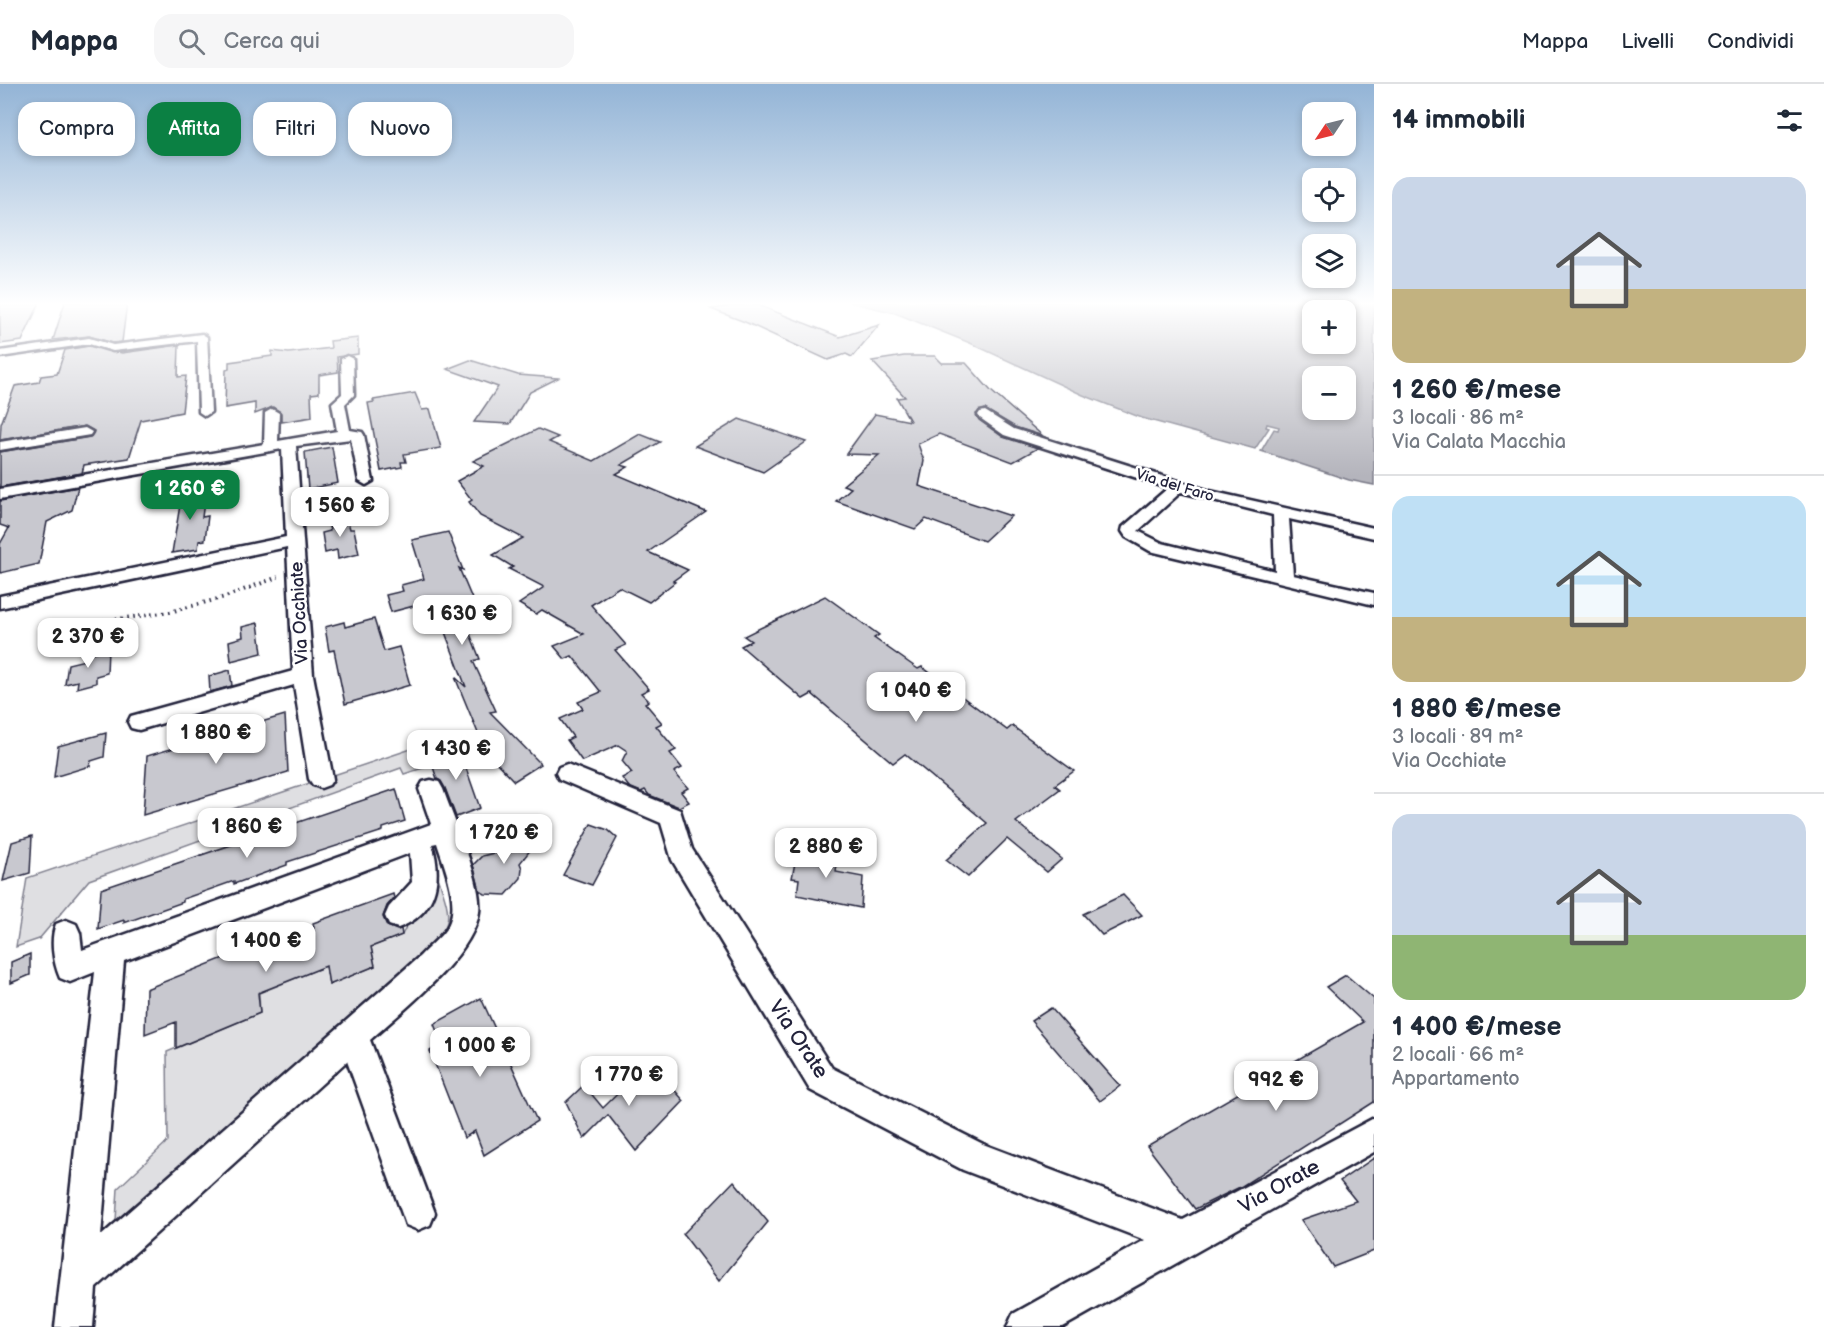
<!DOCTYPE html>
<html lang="it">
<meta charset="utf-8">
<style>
:root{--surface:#fff;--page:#f6f6f7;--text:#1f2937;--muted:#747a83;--line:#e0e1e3;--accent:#0b8043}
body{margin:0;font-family:"Balsamiq Sans",sans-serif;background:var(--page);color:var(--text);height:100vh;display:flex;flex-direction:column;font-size:22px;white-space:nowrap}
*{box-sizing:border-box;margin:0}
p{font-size:20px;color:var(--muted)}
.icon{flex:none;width:33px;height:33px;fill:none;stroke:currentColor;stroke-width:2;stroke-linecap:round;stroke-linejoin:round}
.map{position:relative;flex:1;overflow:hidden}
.panel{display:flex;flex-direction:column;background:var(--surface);width:450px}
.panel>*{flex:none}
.hud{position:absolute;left:18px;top:18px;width:570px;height:54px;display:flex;gap:12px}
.needle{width:39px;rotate:235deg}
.tools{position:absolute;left:1302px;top:18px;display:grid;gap:12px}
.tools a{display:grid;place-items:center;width:54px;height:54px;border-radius:12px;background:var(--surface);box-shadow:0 3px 9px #0003;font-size:30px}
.price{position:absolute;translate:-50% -51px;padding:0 14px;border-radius:12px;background:#fff;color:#222;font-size:20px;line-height:39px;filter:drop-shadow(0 2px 3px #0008)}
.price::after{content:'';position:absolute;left:50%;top:36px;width:18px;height:14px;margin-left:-9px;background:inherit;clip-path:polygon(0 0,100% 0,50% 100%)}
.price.current{background:var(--accent);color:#fff}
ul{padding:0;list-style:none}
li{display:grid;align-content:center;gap:12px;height:318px;padding:0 18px}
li+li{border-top:2px solid var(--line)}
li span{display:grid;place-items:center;height:186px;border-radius:18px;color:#555}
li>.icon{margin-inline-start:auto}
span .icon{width:108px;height:108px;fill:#fffc;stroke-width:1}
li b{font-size:26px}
h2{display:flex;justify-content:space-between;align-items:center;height:72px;padding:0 18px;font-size:26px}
.pill{padding:0 21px;border-radius:18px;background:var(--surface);box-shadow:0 3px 9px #0003;font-size:21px;line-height:54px}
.pill.current{background:var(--accent);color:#fff}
header{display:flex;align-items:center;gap:36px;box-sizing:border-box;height:84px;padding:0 30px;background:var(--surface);border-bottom:2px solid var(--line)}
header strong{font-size:28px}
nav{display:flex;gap:33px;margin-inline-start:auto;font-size:21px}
.search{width:420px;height:54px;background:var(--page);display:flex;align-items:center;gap:15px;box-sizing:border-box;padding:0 21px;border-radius:18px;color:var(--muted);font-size:22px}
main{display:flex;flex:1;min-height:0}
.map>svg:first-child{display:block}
.green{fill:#dfdfe2;stroke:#80808e;stroke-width:1.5}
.water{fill:#b4b4bc;stroke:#7a7a88;stroke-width:1.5;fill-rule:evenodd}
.building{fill:#c8c8cf;stroke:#22223b;stroke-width:1.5}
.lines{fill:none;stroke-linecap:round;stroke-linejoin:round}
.minor-casing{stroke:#22223b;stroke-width:5}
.path{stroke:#22223b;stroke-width:4;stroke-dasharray:1.5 4.5;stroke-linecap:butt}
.minor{fill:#fff;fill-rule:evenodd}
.labels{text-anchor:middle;stroke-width:5;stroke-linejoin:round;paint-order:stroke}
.far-street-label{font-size:15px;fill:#22223b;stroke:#fff}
.street-label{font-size:18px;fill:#22223b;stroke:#fff}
.near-street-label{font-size:21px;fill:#22223b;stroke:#fff}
</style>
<header>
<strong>Mappa</strong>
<div class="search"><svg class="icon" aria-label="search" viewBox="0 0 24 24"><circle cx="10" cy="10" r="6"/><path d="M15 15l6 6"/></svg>Cerca qui</div>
<nav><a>Mappa</a><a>Livelli</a><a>Condividi</a></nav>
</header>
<main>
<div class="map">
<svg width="1374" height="1243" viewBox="0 0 1374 1243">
<rect width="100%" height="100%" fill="#fff"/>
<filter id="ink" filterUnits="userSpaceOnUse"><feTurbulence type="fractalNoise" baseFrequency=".0167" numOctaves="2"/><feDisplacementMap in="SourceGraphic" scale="12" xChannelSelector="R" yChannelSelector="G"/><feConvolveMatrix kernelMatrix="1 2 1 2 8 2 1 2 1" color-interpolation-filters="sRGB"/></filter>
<g filter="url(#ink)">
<g class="green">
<path d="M426 660 432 681 404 690 401 684 89 796 39 855 16 863 27 794Z"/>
<path d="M439 796C452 834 453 839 425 869L115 1153 118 1104 168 1057 167 968 260 929 259 909 326 882 329 901 375 882 371 863 402 851 414 827Z"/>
</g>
<path class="water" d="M850 218H1374V401L1349 396 1261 367 1274 345 1278 346 1279 343 1267 340 1266 343 1269 344 1255 365 1142 334 1083 311 970 259 895 229ZM1312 226H1346V260H1312ZM1312 292H1346V326H1312Z"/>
<g class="building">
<path d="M0 218H40L22 257 0 260Z"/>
<path d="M65 218H127L122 258 113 259 89 252 53 256Z"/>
<path d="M753 219 840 253 879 241 852 273 846 270 828 276 745 238 711 225Z"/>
<path d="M358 254V270L337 273 338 288 319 291V309L311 310 312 333 281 338V329L273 323 255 330V319L225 324 226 286 229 285V278L272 272V267L289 269 331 264 330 257Z"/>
<path d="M179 261 178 293 186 292 182 328 141 336 129 374 84 381 82 389 0 403V368L90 353 94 347 85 342 0 356 1 340 15 302 39 298 41 292 57 290 65 266 89 262 122 269Z"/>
<path d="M904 272H935L942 279H966L991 307 1043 352 1015 343 985 325 976 330 979 336 1003 353 1038 364 1013 378 939 350 918 360 924 377 919 402 1011 432 984 457 926 435 915 445 836 417 851 404 843 401 879 371 846 370 875 330 910 337 897 314 905 313 872 277Z"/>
<path d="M470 276 518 291 558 294 530 308 510 340 474 338 498 303 447 285Z"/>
<path d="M415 309 422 326 430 325 441 364 404 370 406 378H401L402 383 381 387 368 319 374 318 373 316Z"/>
<path d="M739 335 777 348 806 358 763 388 695 362Z"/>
<path d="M538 345 558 353 549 358 594 377 640 350 660 358 621 381 628 383 616 390 706 428 648 468 688 486 673 497 675 498 649 518 619 503 591 521 626 561 615 566 649 605 641 609 649 617 645 619 662 639 656 642 676 666 670 669 682 684 674 688 688 704 681 708 689 718 679 723 649 711 645 706 641 708 629 703 622 694 632 689 622 677 627 667 618 661 582 677 567 656 573 653 560 635 583 625 578 618 601 608 572 572 565 575 554 562 584 550 542 526 536 530 519 520 544 503 509 485 513 483 493 471 523 454 480 432 469 418 472 416 457 397 484 382 473 377Z"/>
<path d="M332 363 338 399 308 405 305 368Z"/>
<path d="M201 400 199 419 204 418 202 433 208 432 205 456 199 457 198 465 172 469 183 403Z"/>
<path d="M78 403 72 426 47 438 39 480 0 489V460L9 444 0 441V417Z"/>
<path d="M346 430 350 445H354L359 470 338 475 337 466 325 469 322 449 330 447 327 434Z"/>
<path d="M448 448 463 486 459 484 475 522 467 524 470 530 463 532 480 575 473 577 496 627 490 628 541 680 514 697 475 656 480 654 455 593 466 603 433 517 391 528 386 511 403 507 401 501 424 495 412 456Z"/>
<path d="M825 512 879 551 874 554 918 585 922 583 1007 646 1012 642 1074 687 1055 701 1060 705 1016 738 1062 775 1047 788 1007 755 968 793 946 776 987 739 905 670 893 679 812 610 803 615 741 562 751 557 744 552Z"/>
<path d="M374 535 384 567 399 563 410 601 345 620 334 566 329 567 325 543 344 538 345 543Z"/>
<path d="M258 539 262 569 231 577 229 557 243 553 242 543Z"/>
<path d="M108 565 107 589 96 592V599L77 604 78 597 65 600 68 580 85 576 86 570Z"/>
<path d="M230 586 232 602 210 608 209 592Z"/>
<path d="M285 631 288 688 143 731 147 672Z"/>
<path d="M106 649 104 673 91 677 90 682 54 693 58 662Z"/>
<path d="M459 664 480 724 456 733 445 704 441 697 437 695 430 674Z"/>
<path d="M396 705 405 737 383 744V747L287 778V781L234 800V797L183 815V818L124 839V836L98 845 101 805Z"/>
<path d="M591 740 608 746 617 754 592 801 563 791Z"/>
<path d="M520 745 539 755 520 779 522 784 521 794 506 811 485 810 480 807 473 781 482 772 501 767Z"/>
<path d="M32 752 30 789 3 797 12 758Z"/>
<path d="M804 763 838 770 836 788 863 793 861 824 797 811 799 795 792 794 796 773 802 774Z"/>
<path d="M393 810 394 814 387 822 383 833 387 842 397 846 401 845 402 851 371 863 375 882 329 901 326 882 258 909 260 929 176 964V938L145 950 146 905 261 859V865L314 844 313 839Z"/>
<path d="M1123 811 1142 831 1102 851 1083 830Z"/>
<path d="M30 870V891L11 899V878Z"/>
<path d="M1346 891 1374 915V1018L1242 1102 1195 1125 1147 1062 1363 938 1326 903Z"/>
<path d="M481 914 537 1037 484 1071 475 1047 464 1054 430 967 442 960 434 940Z"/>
<path d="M1051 924 1120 1002 1100 1017 1031 937Z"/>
<path d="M650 978 684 1017 636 1067 608 1031 584 1055 566 1018 584 1001 603 1024Z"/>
<path d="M1374 1074V1167L1333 1183 1301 1136 1356 1117 1340 1097Z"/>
<path d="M734 1097 768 1138 719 1197 683 1150Z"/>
</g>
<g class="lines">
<defs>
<g id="minor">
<path d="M202 250 207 253 211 328 205 332 199 328 197 257 113 267 89 260 0 273V267L89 254 113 261Z"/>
<path d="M347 272 353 275 354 311 345 320 350 346 362 348 364 351 373 397 366 401 359 397 351 355 296 362 313 591 333 695 329 701 321 704 313 701 309 695 294 601 139 646 131 644 128 638 131 632 293 587 287 463 0 524V512L286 453 282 365 0 415V405L264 360 265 329 272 325 279 329 278 357 337 347 332 319 342 310 341 275Z"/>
<path d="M985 327 1014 345 1210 407 1374 444V454L1289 435 1293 491 1374 509V521L1150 467 1126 453 1122 447 1123 443 1168 404 1004 351 980 334 978 331 980 328ZM1181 408 1273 431 1275 487 1162 459 1138 447Z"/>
<path d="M85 344 92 348 90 351 0 366V358Z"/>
<path d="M567 680 680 726 692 765 832 984 983 1060 1183 1136 1374 1034V1068L1063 1243H1007L1013 1230 1145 1156 963 1086 810 1006 672 776 661 739 559 695 556 689 559 683Z"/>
<path d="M431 696 439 698 443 705C453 735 483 798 479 828 474 871 402 927 370 956L435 1129 430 1141 418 1146 406 1141 347 977 96 1204 93 1243H55L95 888 70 898 60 894C53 878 50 855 56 840L66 836 76 840 80 849 82 866 431 740 419 705 423 698ZM437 759C444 782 462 823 446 845 439 855 428 863 420 872L101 1152 124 877 410 769 412 798 389 823 385 832 389 841 398 844C436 830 443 795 432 760Z"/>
</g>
</defs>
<use href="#minor" class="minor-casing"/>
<path class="path" d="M47 564 58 550 74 541 170 528 225 513 278 493"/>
<use href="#minor" class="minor"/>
</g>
</g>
<linearGradient id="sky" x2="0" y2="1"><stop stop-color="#93b4d6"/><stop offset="0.56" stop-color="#fff"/><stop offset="1" stop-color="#fff" stop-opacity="0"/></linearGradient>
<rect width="1374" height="392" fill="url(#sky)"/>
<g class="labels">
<g class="far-street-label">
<text transform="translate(1175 401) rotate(17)" y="5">Via del Faro</text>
</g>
<g class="street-label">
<text transform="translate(299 529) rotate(-93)" y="6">Via Occhiate</text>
</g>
<g class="near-street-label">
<text transform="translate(799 955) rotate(56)" y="7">Via Orate</text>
<text transform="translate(1279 1102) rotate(-29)" y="7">Via Orate</text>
</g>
</g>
</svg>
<div class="tools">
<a><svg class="needle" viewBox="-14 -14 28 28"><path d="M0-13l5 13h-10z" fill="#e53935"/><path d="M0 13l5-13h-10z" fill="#747a83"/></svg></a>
<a><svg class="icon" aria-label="locate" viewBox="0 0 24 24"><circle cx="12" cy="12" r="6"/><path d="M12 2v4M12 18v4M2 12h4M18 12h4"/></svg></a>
<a><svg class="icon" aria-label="layers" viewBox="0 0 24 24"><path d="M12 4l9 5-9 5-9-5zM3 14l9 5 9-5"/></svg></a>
<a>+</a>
<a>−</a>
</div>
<b class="price current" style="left:190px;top:437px">1 260 €</b>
<b class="price" style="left:340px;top:454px">1 560 €</b>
<b class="price" style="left:462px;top:562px">1 630 €</b>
<b class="price" style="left:88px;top:585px">2 370 €</b>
<b class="price" style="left:916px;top:639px">1 040 €</b>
<b class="price" style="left:216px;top:681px">1 880 €</b>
<b class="price" style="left:456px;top:697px">1 430 €</b>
<b class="price" style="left:247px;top:775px">1 860 €</b>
<b class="price" style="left:504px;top:781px">1 720 €</b>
<b class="price" style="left:826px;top:795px">2 880 €</b>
<b class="price" style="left:266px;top:889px">1 400 €</b>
<b class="price" style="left:480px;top:994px">1 000 €</b>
<b class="price" style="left:629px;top:1023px">1 770 €</b>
<b class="price" style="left:1276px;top:1028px">992 €</b>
<div class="hud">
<a class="pill">Compra</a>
<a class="pill current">Affitta</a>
<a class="pill">Filtri</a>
<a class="pill">Nuovo</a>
</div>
</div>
<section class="panel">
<h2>14 immobili<svg class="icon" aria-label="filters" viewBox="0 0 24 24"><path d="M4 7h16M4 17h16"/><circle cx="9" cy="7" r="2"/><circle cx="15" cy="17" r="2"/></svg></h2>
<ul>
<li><span style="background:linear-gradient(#c9d6e8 60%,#c2b280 0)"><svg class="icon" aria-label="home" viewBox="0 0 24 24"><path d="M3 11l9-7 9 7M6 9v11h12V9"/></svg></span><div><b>1 260 €/mese</b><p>3 locali · 86 m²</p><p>Via Calata Macchia</p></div></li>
<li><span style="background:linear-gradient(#bfe0f5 65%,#c2b280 0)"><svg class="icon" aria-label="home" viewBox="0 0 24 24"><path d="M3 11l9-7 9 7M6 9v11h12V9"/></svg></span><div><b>1 880 €/mese</b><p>3 locali · 89 m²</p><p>Via Occhiate</p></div></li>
<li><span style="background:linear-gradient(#c9d6e8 65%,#8fb573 0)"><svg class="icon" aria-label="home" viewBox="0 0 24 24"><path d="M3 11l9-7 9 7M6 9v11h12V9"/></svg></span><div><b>1 400 €/mese</b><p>2 locali · 66 m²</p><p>Appartamento</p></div></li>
</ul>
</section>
</main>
